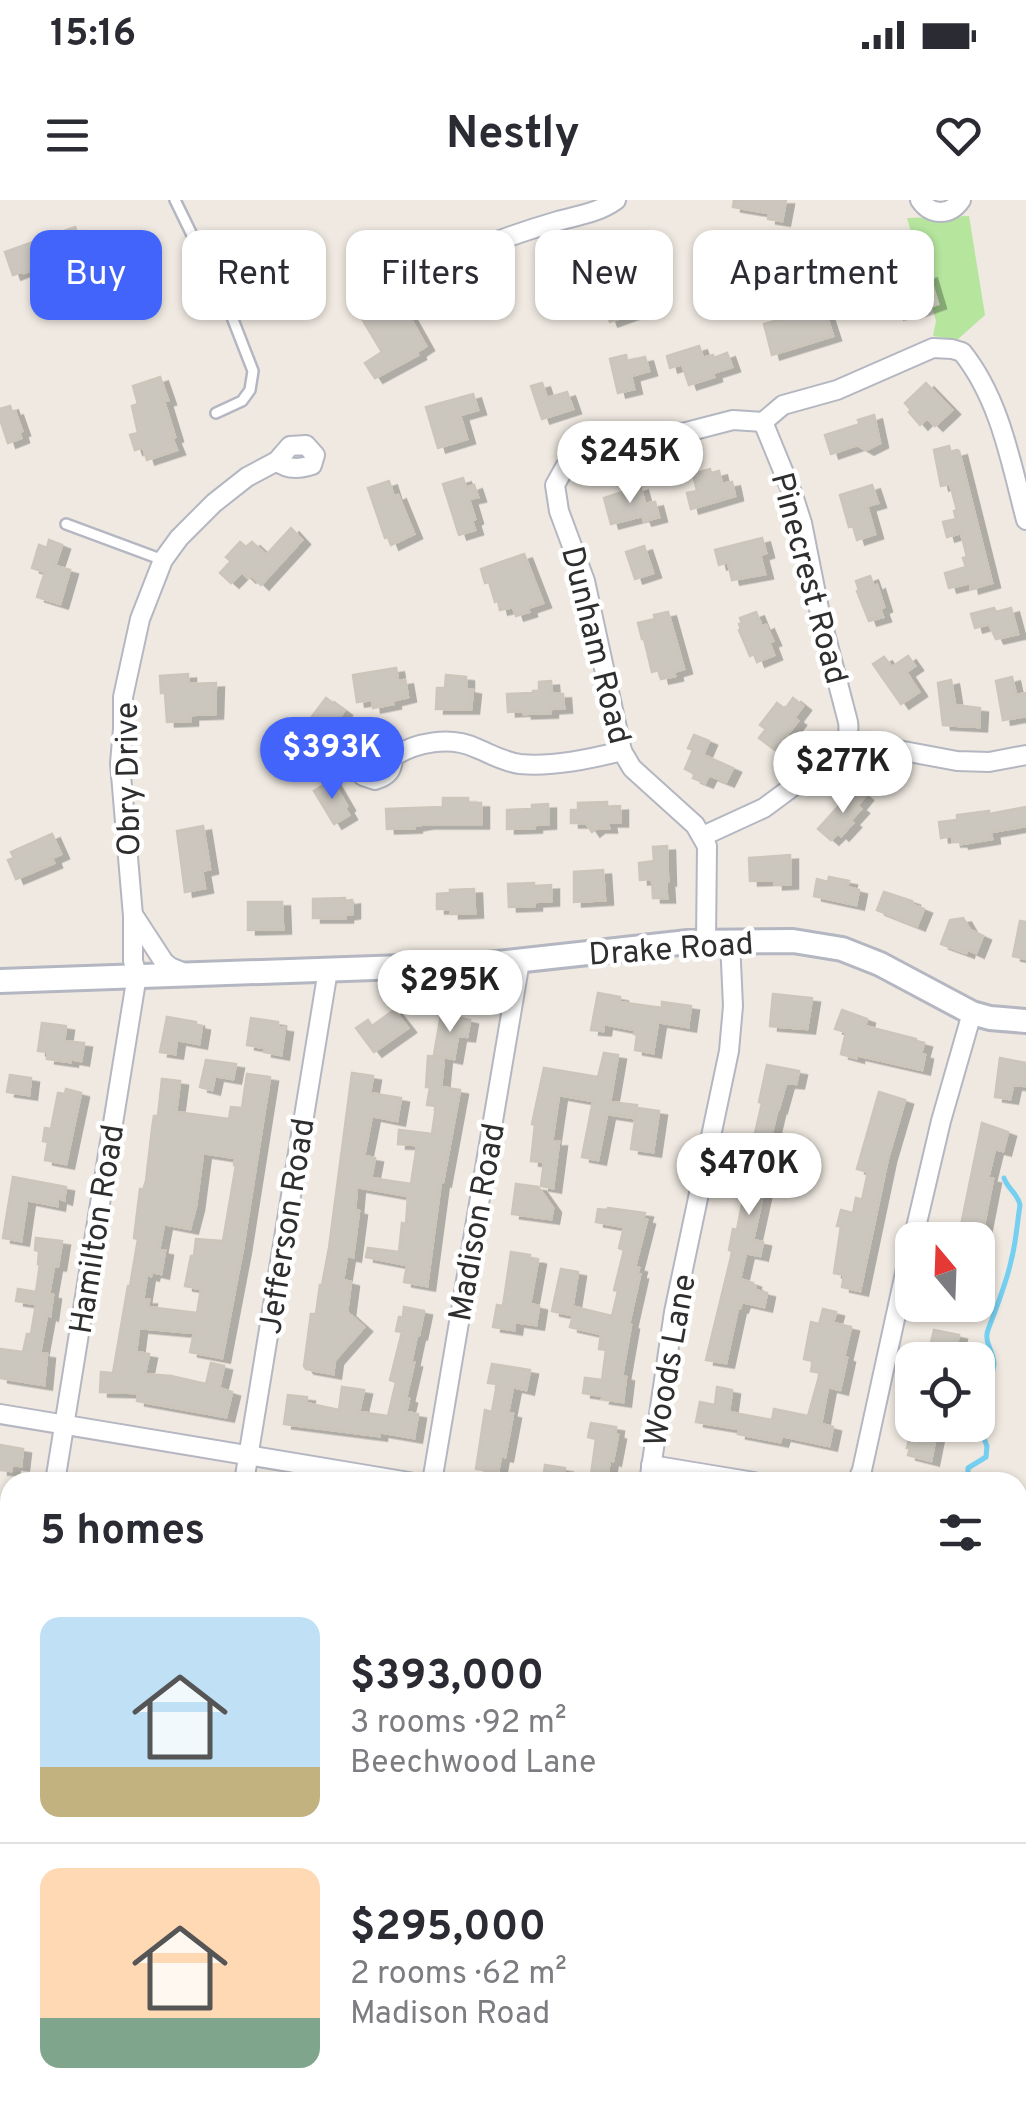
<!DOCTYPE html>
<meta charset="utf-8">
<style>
:root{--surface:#fff;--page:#f2f2f3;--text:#2b2b33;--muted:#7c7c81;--line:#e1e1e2;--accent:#4264fb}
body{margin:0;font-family:Overpass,sans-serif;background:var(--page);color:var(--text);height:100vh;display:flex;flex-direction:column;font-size:38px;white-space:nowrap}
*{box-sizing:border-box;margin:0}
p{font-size:32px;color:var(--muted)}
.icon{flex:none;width:55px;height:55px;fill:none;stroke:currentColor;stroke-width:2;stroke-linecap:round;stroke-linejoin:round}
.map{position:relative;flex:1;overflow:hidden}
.details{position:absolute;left:0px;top:1272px;width:1028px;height:642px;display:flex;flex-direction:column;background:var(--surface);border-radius:30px 30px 0 0;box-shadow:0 2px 8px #0004}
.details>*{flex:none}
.banner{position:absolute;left:30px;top:30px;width:968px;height:90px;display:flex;gap:20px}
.needle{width:65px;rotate:341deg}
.fabs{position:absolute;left:895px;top:1022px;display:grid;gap:20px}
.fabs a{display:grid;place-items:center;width:100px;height:100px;border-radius:20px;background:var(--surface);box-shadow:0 2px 8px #0004;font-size:50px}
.price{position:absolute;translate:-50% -85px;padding:0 22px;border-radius:35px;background:#fff;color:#222;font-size:32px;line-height:65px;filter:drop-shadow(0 2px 5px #0008)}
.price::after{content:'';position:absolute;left:50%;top:60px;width:30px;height:22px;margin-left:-15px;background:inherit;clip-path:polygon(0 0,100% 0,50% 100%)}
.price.on{background:var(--accent);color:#fff}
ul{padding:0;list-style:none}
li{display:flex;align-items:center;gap:30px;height:250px;padding:0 40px}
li+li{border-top:2px solid var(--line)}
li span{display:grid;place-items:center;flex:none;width:280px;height:200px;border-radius:20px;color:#555}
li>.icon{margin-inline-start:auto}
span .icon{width:120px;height:120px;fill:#fffc;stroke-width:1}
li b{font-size:42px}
h2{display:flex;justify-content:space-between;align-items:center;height:120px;padding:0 40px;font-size:42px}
.chip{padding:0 35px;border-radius:20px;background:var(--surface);box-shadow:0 2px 8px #0004;font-size:35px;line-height:90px}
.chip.on{background:var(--accent);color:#fff}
.status{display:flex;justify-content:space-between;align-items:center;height:70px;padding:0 50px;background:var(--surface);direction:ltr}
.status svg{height:28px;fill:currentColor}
header{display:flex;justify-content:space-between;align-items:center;height:130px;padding:0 40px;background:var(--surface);font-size:45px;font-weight:700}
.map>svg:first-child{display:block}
.green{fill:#b6e59e}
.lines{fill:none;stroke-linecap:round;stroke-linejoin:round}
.stream{stroke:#75cff0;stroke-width:5}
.building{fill:#cbc7bf;stroke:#cbc5ba;stroke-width:2.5;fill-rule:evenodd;filter:url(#shadow)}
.service-casing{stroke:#b4b7c1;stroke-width:14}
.minor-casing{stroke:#b4b7c1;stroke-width:22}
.tertiary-casing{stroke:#b4b7c1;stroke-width:28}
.service{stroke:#fff;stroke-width:9}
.minor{stroke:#fff;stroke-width:18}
.tertiary{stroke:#fff;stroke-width:22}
.labels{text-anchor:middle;stroke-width:9;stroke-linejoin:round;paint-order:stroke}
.street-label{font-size:32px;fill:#2e2e2e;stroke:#fff}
</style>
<div class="status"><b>15:16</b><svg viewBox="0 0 49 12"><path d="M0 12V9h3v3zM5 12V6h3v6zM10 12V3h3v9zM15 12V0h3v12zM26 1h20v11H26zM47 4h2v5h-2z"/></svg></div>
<header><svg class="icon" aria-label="menu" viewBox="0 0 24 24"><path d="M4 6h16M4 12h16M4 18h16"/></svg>Nestly<svg class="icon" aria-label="heart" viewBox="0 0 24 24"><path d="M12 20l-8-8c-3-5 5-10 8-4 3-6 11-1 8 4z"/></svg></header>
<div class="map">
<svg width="1026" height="1913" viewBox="0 0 1026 1913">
<defs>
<filter id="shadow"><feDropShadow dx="8" dy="4.5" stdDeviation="0" flood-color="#0004"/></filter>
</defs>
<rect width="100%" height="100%" fill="#efe9e1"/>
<path class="green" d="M969 16 985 115 957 140 933 136 936 121 907 18Z"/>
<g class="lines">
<g class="stream">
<path d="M978 1187C982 1183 987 1181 990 1176 1002 1157 982 1146 988 1130 996 1108 1006 1085 1011 1061 1016 1043 1017 1024 1020 1005 1018 994 1007 988 1004 978"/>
<path d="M968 1282V1268L986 1257 987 1246 978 1224"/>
<path d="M861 1905V1913"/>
</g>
</g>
<g class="building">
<path d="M734 0H786L782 21 768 19 769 13 733 7Z"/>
<path d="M75 27 80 41 100 35 105 54 115 51 119 66 90 76 100 103 80 110 60 60 24 73 23 71 13 75 5 52Z"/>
<path d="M619 67 635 113 610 122 601 98 565 111 557 88 608 68V70Z"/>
<path d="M375 74 389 96 395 91 426 146 417 152 418 155 375 178 365 163 382 152 359 114 367 109 371 99 360 82Z"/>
<path d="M929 74 938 104 913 113 912 110 896 115 888 86 904 82V79L912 76 913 79Z"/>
<path d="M823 105 833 136 772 155 764 124 801 114 800 110Z"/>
<path d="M699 146 703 158 713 155 714 158 727 153 732 167 713 173 714 177 689 185 682 164 670 168 667 156Z"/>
<path d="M626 155 627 161 645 157 649 171 631 176 634 189 618 193 610 159Z"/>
<path d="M160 177 168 200 164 201 175 237 172 238 177 250 147 260 143 247 135 250 130 235 138 233 132 206 138 204 133 186Z"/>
<path d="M542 183 547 198 567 192 573 209 542 219 531 186Z"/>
<path d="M926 183 952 210 935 226 927 218 920 225 909 212 911 210 905 203Z"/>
<path d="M473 194 478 210 460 215 467 239 438 248 426 207Z"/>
<path d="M10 206 12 212 15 211 22 231 19 232 21 238 8 243 0 219V209Z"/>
<path d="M874 215 880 243 866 250 857 245 831 254 825 235 860 224 858 220Z"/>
<path d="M949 246 951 253 959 251 992 383 971 389 970 383 949 388 945 373 966 367 963 358 967 357 961 333 947 337 943 322 956 319 954 311 957 310 950 284 941 286 934 250Z"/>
<path d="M710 269 711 273 719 271 722 284 732 282 735 296 691 309 687 293 697 291 693 274Z"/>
<path d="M463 278 466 288 474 285 478 297 469 299 475 319 472 321 475 330 459 335 443 284Z"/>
<path d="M389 281 394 297 398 295 414 334 391 345 388 337 385 338 368 288Z"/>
<path d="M872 285 878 303 867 306 875 334 857 340 853 326 849 327 840 295Z"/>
<path d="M640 286 645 304 655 302 659 317 644 321 642 316 611 324 604 298Z"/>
<path d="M291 328 302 340 261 385 251 375 248 378 242 372 231 383 220 373 231 361 226 357 240 342 246 347 252 342 266 355Z"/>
<path d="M762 338 766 353 760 355 765 374 732 380 728 362 719 365 715 350Z"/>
<path d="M49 340 62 345 55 366 70 370 60 404 37 397 45 372 32 368 39 345 47 348Z"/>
<path d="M644 346 653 373 635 379 626 352Z"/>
<path d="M524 354 543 403 528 408 529 412 516 416 513 407 500 410 498 401 495 402 489 382 485 383 481 369Z"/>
<path d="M870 376 874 387 877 385 884 407 880 409 883 417 869 421 857 391 859 390 856 381Z"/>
<path d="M994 408 996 412 1011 408 1018 434 996 439 989 424 975 428 971 414Z"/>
<path d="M668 412 684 469 674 472 675 476 661 479 659 470 652 472 644 439H642L638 423 655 419 654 415Z"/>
<path d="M756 412 762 427 766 425 773 441 769 442 774 455 757 462 754 454 750 456 739 430 741 429 739 424 742 423 740 418Z"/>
<path d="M908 456 915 466 906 472 919 492 901 504 873 464 884 457 892 467Z"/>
<path d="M396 468 398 481 405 480 408 497 392 501 393 504 373 508 372 500 357 502 353 475Z"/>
<path d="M188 474V484L216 483 215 514 190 515V521L167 522 165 493H161L160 476Z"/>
<path d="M446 475 466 477V489L473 490 471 509H436L437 488H445Z"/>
<path d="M1012 477 1016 495 1026 493V516L1003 520 996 481Z"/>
<path d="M951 480 955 505 980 508 979 527 943 525 938 483Z"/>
<path d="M551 481 552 494H563L564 508 550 509V513L524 514V511L508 512 507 494 533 493V491H539V482Z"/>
<path d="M326 498 344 511 338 519 342 522 326 544 324 543 315 553 295 539Z"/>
<path d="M793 498 803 506 794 518 798 521 775 550 759 538 766 529 760 525 777 503 785 509Z"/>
<path d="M694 535 709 541 703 555 733 568 726 582 709 575 705 583 693 578 695 574 685 569 693 550 688 548Z"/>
<path d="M332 580 347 606 345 608 349 615 334 624 314 591Z"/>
<path d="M855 588 865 596 857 606 861 609 850 621 853 623 841 636 838 633 831 640 818 629Z"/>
<path d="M443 598H468V603H481V624H426L414 626V628L387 629 386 609 443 607Z"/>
<path d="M607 602V607L620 606V622H608L609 628H597L592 632 586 623H571V610H578V603Z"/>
<path d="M548 604V624L534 625V628L507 629V610L532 609V605Z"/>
<path d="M1026 607V626L991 632 992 639 961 644 960 642H953L952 636 941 638 939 622 957 620V615L989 611V614Z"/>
<path d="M203 626 210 669 202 671 205 688 185 692 177 631Z"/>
<path d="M52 634 61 654 52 658 54 663 16 679 8 660 14 658 11 652Z"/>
<path d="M667 646 668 681H666L667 698H653L652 679 640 680 639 663 654 661 653 647Z"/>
<path d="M790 655V684L775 685V680L750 681 749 658Z"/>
<path d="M603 670 605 700 574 702V672Z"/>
<path d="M829 677 849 681 847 687 859 690 856 705 814 696 817 679 828 682Z"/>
<path d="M534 683V686L551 685V701L534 702V706L509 707 508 684Z"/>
<path d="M474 689 475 713 451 714V709H437V694L450 693V690Z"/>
<path d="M884 692 912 701 911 704 924 709 917 726 877 710Z"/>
<path d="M345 698V701L352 700V714L345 715V718H313V699Z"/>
<path d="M248 702H282L283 729 248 730Z"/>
<path d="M963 718 970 730 983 736 976 753 967 749 966 753 941 744 950 720Z"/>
<path d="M1020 721 1026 722V759L1013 756Z"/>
<path d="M598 793 620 797 619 802 662 808V802L691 806 688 827 658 822 653 853 635 850 637 835 634 834 635 830 604 824 603 831 591 830Z"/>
<path d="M773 794 812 798 807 829 770 826Z"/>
<path d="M394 810 408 828 374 852 356 828 368 820 372 826Z"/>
<path d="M842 810 867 819 865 826 916 839V841L924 843 921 854 925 855 922 870 856 855V858L841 854 846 832 835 829Z"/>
<path d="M441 814 470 820 467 837 458 836 454 859 434 855Z"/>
<path d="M167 817 196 822V825L202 826 199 844 177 840 175 854 160 852Z"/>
<path d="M251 818 278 822V827L285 828 281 855 264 852 265 848 247 845Z"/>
<path d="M42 823 66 826 64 841 84 843 81 861 70 859V862L47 859 48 852 38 851Z"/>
<path d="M604 853 618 855 610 902 637 905 634 918 607 914 598 960 582 957 593 901 559 895 552 942H559L553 988 541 986 544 962 531 961 535 925 532 924 544 868 598 877Z"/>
<path d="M428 856 444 857 441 887 460 890 443 982 441 981 427 1086 404 1082 407 1065 366 1057 368 1048 399 1052 402 1023 406 1024 408 996 357 987 355 1010 359 1011 353 1057 347 1056 343 1080 351 1082 347 1112 364 1127 335 1160 333 1174 306 1169 304 1166 311 1114H316L320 1085H322L329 1048 352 873 373 876 370 893 401 898 397 921 372 916 364 956 375 958 371 978 411 984 417 945 398 944 399 930 432 934 436 906 427 905 430 887H426Z"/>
<path d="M1000 858 1026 863 1024 886 1013 885 1010 899 995 897Z"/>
<path d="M206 860 236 864 233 879 215 876 212 890 200 887Z"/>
<path d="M767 865 799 871 796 884 786 883 779 908 778 907 761 980 766 981 753 1040 763 1042 760 1056 746 1053 740 1079 753 1083 752 1086 755 1087V1090L767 1093 764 1107 742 1102 740 1108H738L726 1163 706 1160 731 1057 732 1051 729 1050 733 1029 737 1030 751 959H749L762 903 759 902Z"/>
<path d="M247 874 270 877 243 1048 222 1158 190 1152 194 1133 139 1128 136 1152 149 1154 145 1174 171 1176 206 1184 211 1163 224 1166 219 1188 232 1192 226 1217 137 1201 138 1193 100 1192 101 1172 113 1173 128 1086H130L138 1039 134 1038 140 989 143 990 146 981 152 929 154 916H158L162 879 180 881 176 912 229 919 231 907 242 908ZM203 953 235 958 234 965H236L223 1041 196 1039 194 1056H191L185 1086 201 1089 197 1113 148 1107 149 1100H143L147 1075 151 1076 152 1072 161 1074 165 1051 159 1050 164 1024 190 1029 196 1006Z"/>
<path d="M10 875 31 878 29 895 7 892Z"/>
<path d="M66 889 81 893 66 964 45 960 48 942 43 941 45 928 51 929 58 893 65 894Z"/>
<path d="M879 892 905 900 888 958 860 1091 842 1087 844 1075 834 1073 841 1026H837L841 1010 853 1013 856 998 862 1000 868 972 857 969Z"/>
<path d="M637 908 659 911 653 952 631 949Z"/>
<path d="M982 923 1008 932 1003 951 995 949 988 978 993 979 981 1040H958Z"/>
<path d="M13 977 66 987 64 1000 58 998 57 1006 27 1000 21 1041 3 1038Z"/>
<path d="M516 984 538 987 553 1008 551 1019 512 1014Z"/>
<path d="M608 1008 645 1013 643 1019 647 1020 635 1067 639 1068 637 1075H640L629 1124 631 1125 622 1176 626 1177 623 1202 602 1199 603 1196 583 1193 585 1178 602 1180 606 1150 599 1149 601 1134 570 1127 575 1107 612 1116 618 1091 614 1090 624 1050 619 1048 624 1027 596 1022 598 1009 607 1010Z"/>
<path d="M36 1038 62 1041 58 1066H54L49 1094 53 1095 50 1116 47 1115 40 1153 47 1154 44 1185 0 1178V1149L23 1152 27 1134H31L36 1104 16 1101 18 1089 36 1092 40 1064H38L39 1051 35 1050Z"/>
<path d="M511 1052 530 1055 529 1058 538 1060 530 1104 539 1106 536 1125 515 1122 514 1130 493 1127 497 1105 503 1106Z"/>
<path d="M561 1069 578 1072 571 1115 552 1111Z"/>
<path d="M404 1107 424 1111 419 1135H417L411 1163H414L406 1198 409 1199 406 1212 418 1214 414 1238 379 1232V1236L284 1224 288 1195 307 1197 306 1203 339 1210 342 1187 364 1190 359 1212 388 1216 396 1182 390 1180 402 1132 396 1131 399 1117H403Z"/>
<path d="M823 1109 836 1112 833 1123 851 1127 844 1157 847 1158 840 1190 828 1187 821 1224 833 1227 829 1246 782 1236 780 1242 738 1234 739 1229 696 1222 700 1202 715 1205 717 1187 732 1190 729 1212 772 1220 774 1209 808 1216 820 1173 811 1171 813 1161 804 1159 811 1122 819 1124Z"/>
<path d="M934 1130 959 1135 953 1160H927Z"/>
<path d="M492 1164 530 1170 526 1190 513 1187 508 1213 513 1214 505 1257 501 1256 498 1272 476 1269 485 1210 492 1212 497 1184 488 1183Z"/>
<path d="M591 1223 616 1227 615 1234 618 1235 613 1261 610 1260 606 1282H590L596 1239 588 1237Z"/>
<path d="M911 1231 936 1236 931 1261 908 1255 910 1248H907Z"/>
<path d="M0 1245 23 1249 21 1266 12 1265 11 1271 0 1270Z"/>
<path d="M545 1265 565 1268 563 1282H543Z"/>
</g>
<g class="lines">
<defs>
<g id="service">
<path d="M175 0 232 117 253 171 250 190 242 201 216 213"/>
<path d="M66 324 163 360"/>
</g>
<g id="minor">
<path d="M920 0C931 16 950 16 961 0"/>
<path d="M441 66C478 46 517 33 558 21 579 15 598 13 616 0"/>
<path d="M763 222 783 205 837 190 933 148 952 149 962 152C1000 199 1011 263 1026 320"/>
<path d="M846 544 893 549 957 561 989 562 1026 555"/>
<path d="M393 557C388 546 381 542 369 543L358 553 356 563 363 576 375 580C388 576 393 570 393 557 416 542 450 536 476 548 491 554 504 562 520 564 553 567 590 559 622 551"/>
<path d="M703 636 764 608 837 554C846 543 850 536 848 522L820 414 802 323 793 295 763 222"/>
<path d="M134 716 164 762 170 767 185 773"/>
<path d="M706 741 707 646 695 625 632 568 622 551 585 381 559 311 555 285 565 267 580 256 594 251 640 244 733 220 763 222"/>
<path d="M913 1040 941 921 972 813"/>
<path d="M0 1214 409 1282"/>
<path d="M651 1265 754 1282"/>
<path d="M55 1282 137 775 133 761V716L120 563 123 529V497L140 419 163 360 179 338 214 303 247 277 277 261 290 246 306 245 315 255 312 265C300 269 287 270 277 261"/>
<path d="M244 1282 328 770"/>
<path d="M432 1282 520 761"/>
<path d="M649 1282 674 1112 729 851 733 806 730 741"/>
<path d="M857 1282 862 1270 912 1041"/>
<path d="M1018 1313H1026"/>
<path d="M0 1612 10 1552"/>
<path d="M0 1736 10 1741"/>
<path d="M289 1905 302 1913"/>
<path d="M499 1905 539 1913"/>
<path d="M325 1913 327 1905"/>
<path d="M581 1913 584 1905"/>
<path d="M750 1913 751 1905"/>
</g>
<path id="tertiary" d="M0 781 488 764 688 742 793 741 842 749 880 764 972 813 990 818 1026 821"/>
</defs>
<use href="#service" class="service-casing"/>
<use href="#minor" class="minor-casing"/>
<use href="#tertiary" class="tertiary-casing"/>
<use href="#service" class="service"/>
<use href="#minor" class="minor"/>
<use href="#tertiary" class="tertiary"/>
</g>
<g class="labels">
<g class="street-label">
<text transform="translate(810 378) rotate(75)" y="11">Pinecrest Road</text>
<text transform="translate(597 445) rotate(76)" y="11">Dunham Road</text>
<text transform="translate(127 579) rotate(-91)" y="11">Obry Drive</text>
<text transform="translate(671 748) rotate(-4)" y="11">Drake Road</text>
<text transform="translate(476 1022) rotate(-80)" y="11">Madison Road</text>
<text transform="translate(286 1026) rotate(-81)" y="11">Jefferson Road</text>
<text transform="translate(96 1029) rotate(-81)" y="11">Hamilton Road</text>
<text transform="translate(669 1160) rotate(-80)" y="11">Woods Lane</text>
</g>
</g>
</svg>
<div class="fabs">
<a><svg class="needle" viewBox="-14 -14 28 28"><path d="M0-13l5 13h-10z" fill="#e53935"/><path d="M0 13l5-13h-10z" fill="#7c7c81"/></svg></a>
<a><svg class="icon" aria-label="locate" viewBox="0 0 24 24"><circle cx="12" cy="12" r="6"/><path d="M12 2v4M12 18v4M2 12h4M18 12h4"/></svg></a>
</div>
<b class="price" style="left:630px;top:306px">$245K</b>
<b class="price on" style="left:332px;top:602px">$393K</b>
<b class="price" style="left:843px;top:616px">$277K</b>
<b class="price" style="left:450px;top:835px">$295K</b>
<b class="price" style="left:749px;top:1018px">$470K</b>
<div class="banner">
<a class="chip on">Buy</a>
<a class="chip">Rent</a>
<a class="chip">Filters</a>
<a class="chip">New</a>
<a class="chip">Apartment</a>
</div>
<section class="details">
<h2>5 homes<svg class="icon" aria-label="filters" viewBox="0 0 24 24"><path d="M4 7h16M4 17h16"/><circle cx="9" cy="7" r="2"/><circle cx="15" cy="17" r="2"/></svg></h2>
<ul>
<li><span style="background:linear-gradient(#bfe0f5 75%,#c2b280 0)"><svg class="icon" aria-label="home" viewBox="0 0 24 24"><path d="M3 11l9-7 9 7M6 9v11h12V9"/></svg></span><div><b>$393,000</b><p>3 rooms · 92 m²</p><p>Beechwood Lane</p></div></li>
<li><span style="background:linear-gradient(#ffd9b3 75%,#7fa58c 0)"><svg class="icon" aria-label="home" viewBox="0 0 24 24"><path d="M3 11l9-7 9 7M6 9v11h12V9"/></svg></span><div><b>$295,000</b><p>2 rooms · 62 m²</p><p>Madison Road</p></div></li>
</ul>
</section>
</div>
